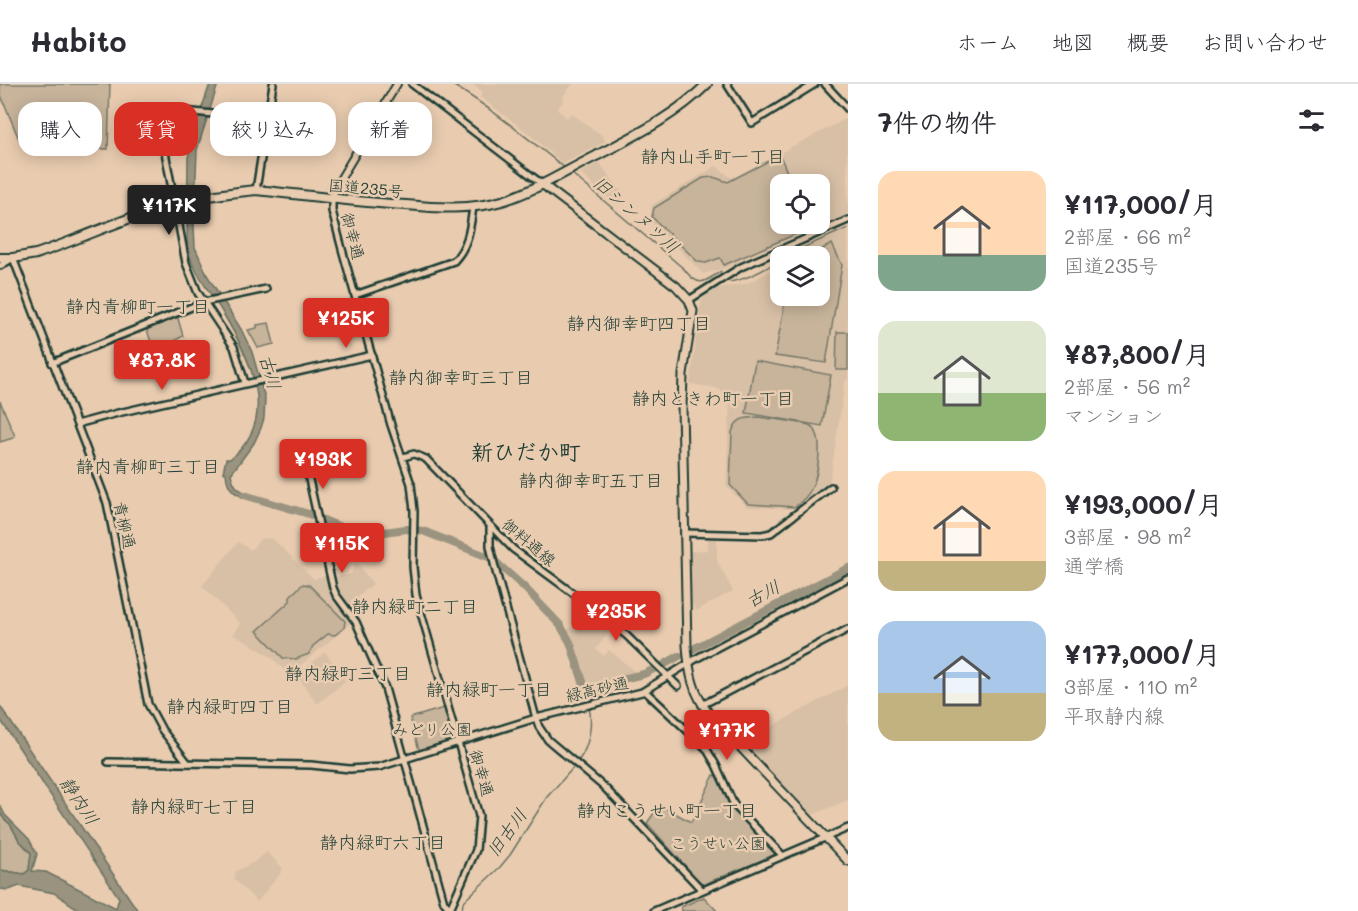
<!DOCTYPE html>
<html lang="ja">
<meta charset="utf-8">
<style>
:root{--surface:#fff;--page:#f2f2f3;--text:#2b2b33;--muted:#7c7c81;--line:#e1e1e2;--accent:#d93025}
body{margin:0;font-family:Mali,"Klee One",sans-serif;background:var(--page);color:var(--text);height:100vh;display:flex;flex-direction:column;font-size:22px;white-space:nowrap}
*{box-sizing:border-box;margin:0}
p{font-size:20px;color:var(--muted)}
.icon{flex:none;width:33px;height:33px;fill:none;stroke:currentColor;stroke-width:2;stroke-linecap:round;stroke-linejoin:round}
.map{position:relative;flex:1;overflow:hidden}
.sheet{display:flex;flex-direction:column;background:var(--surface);width:510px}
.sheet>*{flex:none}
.banner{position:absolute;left:18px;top:18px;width:570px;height:54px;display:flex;gap:12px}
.buttons{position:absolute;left:770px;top:90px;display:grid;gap:12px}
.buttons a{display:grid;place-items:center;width:60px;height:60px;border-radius:12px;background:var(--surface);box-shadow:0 3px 15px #0003;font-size:30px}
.price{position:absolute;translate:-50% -51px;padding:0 14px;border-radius:6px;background:var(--accent);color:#fff;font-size:20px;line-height:39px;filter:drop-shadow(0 2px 3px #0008)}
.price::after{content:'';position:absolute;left:50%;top:36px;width:18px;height:14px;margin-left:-9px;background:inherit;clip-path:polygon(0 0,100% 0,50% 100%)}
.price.active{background:#222;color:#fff}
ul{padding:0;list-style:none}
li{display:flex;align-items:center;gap:18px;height:150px;padding:0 30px}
li span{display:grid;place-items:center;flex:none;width:168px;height:120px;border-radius:18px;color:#555}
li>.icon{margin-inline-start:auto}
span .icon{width:72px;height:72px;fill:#fffc;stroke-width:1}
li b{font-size:26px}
h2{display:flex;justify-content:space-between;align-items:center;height:72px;padding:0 30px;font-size:26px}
.tag{padding:0 21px;border-radius:18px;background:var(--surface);box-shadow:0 3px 15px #0003;font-size:21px;line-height:54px}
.tag.active{background:var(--accent);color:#fff}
header{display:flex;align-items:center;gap:36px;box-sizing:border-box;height:84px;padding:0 30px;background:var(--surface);border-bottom:2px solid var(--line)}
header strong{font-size:28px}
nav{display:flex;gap:33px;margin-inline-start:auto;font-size:21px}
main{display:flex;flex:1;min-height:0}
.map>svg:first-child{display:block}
.built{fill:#d8c0a6;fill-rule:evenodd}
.green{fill:#c8b49b;stroke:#747868;stroke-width:1.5}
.water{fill:#99937f;stroke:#687161;stroke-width:1.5}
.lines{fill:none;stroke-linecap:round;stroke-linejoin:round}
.stream{stroke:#687161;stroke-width:1.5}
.river{stroke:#99937f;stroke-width:8}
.tertiary-casing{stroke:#1f3d34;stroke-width:10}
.secondary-casing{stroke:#1f3d34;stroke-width:10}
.primary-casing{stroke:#1f3d34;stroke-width:11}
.trunk-casing{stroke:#1f3d34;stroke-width:12}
.tertiary{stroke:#e9ccb0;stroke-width:5}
.secondary{stroke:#e9ccb0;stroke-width:6}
.primary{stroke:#e9ccb0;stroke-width:7}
.trunk{stroke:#e9ccb0;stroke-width:8}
.labels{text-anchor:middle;stroke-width:5;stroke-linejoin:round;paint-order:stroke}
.street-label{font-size:16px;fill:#1f3d34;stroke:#e9ccb0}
.park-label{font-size:16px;fill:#274339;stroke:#e9ccb0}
.neighbourhood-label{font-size:18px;fill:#1f3d34;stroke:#e9ccb0}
.water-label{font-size:18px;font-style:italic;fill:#2b463c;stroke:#e9ccb0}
.district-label{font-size:22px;font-weight:bold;fill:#1f3d34;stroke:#e9ccb0}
</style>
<header>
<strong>Habito</strong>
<nav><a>ホーム</a><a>地図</a><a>概要</a><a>お問い合わせ</a></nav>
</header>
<main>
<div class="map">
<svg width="848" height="827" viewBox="0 0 848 827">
<rect width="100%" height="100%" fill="#e9ccb0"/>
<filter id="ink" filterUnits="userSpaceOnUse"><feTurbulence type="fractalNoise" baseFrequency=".0167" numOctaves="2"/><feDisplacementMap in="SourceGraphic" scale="12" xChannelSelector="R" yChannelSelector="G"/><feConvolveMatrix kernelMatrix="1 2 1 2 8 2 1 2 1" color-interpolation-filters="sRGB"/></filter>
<g filter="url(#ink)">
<g class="built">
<path d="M472 0H573L564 11 562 19 557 25 567 34 571 29 603 52 605 58 563 80 529 50 480 13 483 8Z"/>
<path d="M847 34 848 131 775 160 726 184 703 190 650 136 652 121 716 82 732 94ZM780 100H819V140H780Z"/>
<path d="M599 78 623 111 610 116 580 89Z"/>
<path d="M848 146V295L845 297 830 397 797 425 747 423 726 402 730 312 716 304 690 300 701 216 716 204 745 200 768 188 780 178V212H819V172H787Z"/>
<path d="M261 454 273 455 314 495 326 491 329 509 349 538V541L289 591 271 573 246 557 233 551 240 539 202 502 238 458 251 466Z"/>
<path d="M708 454H717V477L733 507 696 527 691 518 690 467 708 466Z"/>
<path d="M356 478 373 500 349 520 340 510 335 493 351 490Z"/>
<path d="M598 534 611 546 596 565 604 572 609 566 638 590 613 597 616 608 591 614 567 546 578 539 587 547Z"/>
<path d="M325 568 346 597 317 620 297 591Z"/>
<path d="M848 601V716L812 731 743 658Z"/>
<path d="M267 768 283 784 280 790 257 818 234 795 236 787 254 778Z"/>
</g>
<g class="green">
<path d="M0 0H110L108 65C79 65 51 61 23 65L0 9Z"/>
<path d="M776 73 781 74 792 100H780V140H809L810 144 724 181 720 174 706 179 698 178 652 133 654 124 703 94 713 93 728 98Z"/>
<path d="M832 160 842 181 826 279 775 272 786 212H819V172H808Z"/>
<path d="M177 231 183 252 176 256 177 268 156 273 146 243Z"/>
<path d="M269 239 274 260 258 264 248 246 257 244V241Z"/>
<path d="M837 248H848V286H836Z"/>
<path d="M755 277 831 291 822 342 746 329Z"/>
<path d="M0 317 15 352 13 354 0 358Z"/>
<path d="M759 333C770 335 803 338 811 342 825 351 818 393 811 405 808 412 801 418 795 423L748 420 730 401 732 348C737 333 745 334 759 333Z"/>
<path d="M303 500 309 501 345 537 344 544 335 551 328 550 313 562 309 570 296 575 283 574 257 547 290 517V512Z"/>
<path d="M444 624 453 656 419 666 410 634Z"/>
<path d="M714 691 719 694 728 719 775 768 774 771 702 801 647 739 660 721 691 738Z"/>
<path d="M0 729 10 740 19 756 31 769 29 786 24 790 0 786Z"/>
<path d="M704 813 717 827H682L681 823Z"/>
</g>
<g class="water">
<path d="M210 0H218L197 66 194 142 195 163 207 191 241 245 252 268 265 314 264 334 261 344 254 359 231 390C234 405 240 407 254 412L252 416C236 411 227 407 226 389L223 388 226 375H230C282 334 249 272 221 226 209 207 191 184 187 162L188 73 192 59 190 58Z"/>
<path d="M0 622 138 827H81L54 809 19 802 9 806 0 805V786L24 790 29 786 31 769 19 756 10 740 4 735 0 729V721L5 731 29 755 37 770 32 787 46 788 116 824 119 814 0 635Z"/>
</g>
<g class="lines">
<g class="stream">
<path d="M451 0C493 25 527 54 565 84"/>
<path d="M571 89 684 185C698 204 704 199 721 187"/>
<path d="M784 172 848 144"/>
<path d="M730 198C748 195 765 186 780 175"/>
<path d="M585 604 588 618"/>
<path d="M579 676C589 662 593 640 589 623"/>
<path d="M462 827 463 818 500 783 510 771 547 713 573 684"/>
</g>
<g class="river">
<path d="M244 411 309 430 355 449 370 450 406 445 423 447 491 474 524 503 560 541 570 558 585 604 590 605"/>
<path d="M693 565 848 484"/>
<path d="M665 580 679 572"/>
<path d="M618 596 644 590 654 585"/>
</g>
<defs>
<g id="tertiary">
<path d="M412 0 542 100"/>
<path d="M727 0 752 39 815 0"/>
<path d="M825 0 848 25"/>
<path d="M213 30 164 25 165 68 186 179 198 209 234 263 245 299"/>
<path d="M256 106 273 0"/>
<path d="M332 115V127L342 165 391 341 411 400 414 427 413 483 416 511 479 732 476 766 449 827"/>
<path d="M0 182 13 174 107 419 148 620 162 646 188 679"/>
<path d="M355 211 454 177C469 161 470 144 473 123"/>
<path d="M689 216 741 183 848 136"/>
<path d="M52 279 204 218 266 205"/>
<path d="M77 340 118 329 372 271"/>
<path d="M403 373 414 370 426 375 513 465 589 521 627 552 678 602"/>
<path d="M308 391 333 504 336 511 356 538 385 604 444 818 450 825"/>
<path d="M490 444V462L495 484 536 634 539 643 548 656 605 704 702 806"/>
<path d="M684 449 762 451 771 449 831 403"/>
<path d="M645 607 706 664 716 681 734 721 782 771"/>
<path d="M702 621 848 545"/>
<path d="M108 678 311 681 350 685 379 683 536 634 642 608 699 573 848 494"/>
<path d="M654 827 848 744"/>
</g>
<path id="secondary" d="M332 115 335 104 397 0"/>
<path id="primary" d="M542 100 676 202 689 216 693 227 683 290 682 323 687 562C689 589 693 610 710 631L848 777"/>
<path id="trunk" d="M0 174H13L36 170C80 155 122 135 166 122 195 113 226 109 256 106 306 111 356 118 406 121 438 124 470 126 502 117 535 107 566 87 596 72 636 51 675 32 707 0"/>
</defs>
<use href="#tertiary" class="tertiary-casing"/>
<use href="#secondary" class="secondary-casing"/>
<use href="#primary" class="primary-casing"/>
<use href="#trunk" class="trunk-casing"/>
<use href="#tertiary" class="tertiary"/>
<use href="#secondary" class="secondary"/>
<use href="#primary" class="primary"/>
<use href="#trunk" class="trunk"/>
</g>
</g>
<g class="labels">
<g class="street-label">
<text transform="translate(366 104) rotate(5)" y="6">国道235号</text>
<text transform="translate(353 152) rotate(75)" y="6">御幸通</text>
<text transform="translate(125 441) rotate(77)" y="6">青柳通</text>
<text transform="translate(529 458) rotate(40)" y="6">御料通線</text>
<text transform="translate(597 605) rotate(-13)" y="6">緑高砂通</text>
<text transform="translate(482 689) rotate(74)" y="6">御幸通</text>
</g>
<g class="park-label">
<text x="432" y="651">みどり公園</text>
<text x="718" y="765">こうせい公園</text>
</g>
<g class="neighbourhood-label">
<text x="713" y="79">静内山手町一丁目</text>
<text x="138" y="229">静内青柳町一丁目</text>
<text x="639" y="246">静内御幸町四丁目</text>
<text x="461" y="300">静内御幸町三丁目</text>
<text x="713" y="321">静内ときわ町一丁目</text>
<text x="148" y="389">静内青柳町三丁目</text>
<text x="591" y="403">静内御幸町五丁目</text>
<text x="415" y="529">静内緑町二丁目</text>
<text x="348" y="596">静内緑町三丁目</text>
<text x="489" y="612">静内緑町一丁目</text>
<text x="230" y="629">静内緑町四丁目</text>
<text x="194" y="729">静内緑町七丁目</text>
<text x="667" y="733">静内こうせい町一丁目</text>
<text x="383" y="765">静内緑町六丁目</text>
</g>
<g class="water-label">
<text transform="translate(636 131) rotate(41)" y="6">旧シンヌツ川</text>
<text transform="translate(270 288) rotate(75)" y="6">古川</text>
<text transform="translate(763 510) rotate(-28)" y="6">古川</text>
<text transform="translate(79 717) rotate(56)" y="6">静内川</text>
<text transform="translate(507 749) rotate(-54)" y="6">旧古川</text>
</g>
<g class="district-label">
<text x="526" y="376">新ひだか町</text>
</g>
</g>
</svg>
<div class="buttons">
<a><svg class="icon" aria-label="locate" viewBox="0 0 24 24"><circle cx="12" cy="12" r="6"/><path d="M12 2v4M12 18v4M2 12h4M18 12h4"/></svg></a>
<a><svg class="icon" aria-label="layers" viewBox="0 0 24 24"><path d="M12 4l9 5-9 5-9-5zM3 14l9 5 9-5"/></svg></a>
</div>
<b class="price active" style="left:169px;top:152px">¥117K</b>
<b class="price" style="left:346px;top:265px">¥125K</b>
<b class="price" style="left:162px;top:307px">¥87.8K</b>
<b class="price" style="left:323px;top:406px">¥193K</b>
<b class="price" style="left:342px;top:490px">¥115K</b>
<b class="price" style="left:616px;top:558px">¥235K</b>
<b class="price" style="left:727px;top:677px">¥177K</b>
<div class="banner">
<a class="tag">購入</a>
<a class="tag active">賃貸</a>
<a class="tag">絞り込み</a>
<a class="tag">新着</a>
</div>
</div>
<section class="sheet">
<h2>7件の物件<svg class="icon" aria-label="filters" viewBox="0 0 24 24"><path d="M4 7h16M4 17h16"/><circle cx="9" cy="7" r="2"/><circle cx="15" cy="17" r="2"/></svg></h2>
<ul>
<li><span style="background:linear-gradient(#ffd9b3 70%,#7fa58c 0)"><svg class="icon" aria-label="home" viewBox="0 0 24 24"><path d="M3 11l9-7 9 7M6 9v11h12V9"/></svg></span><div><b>¥117,000/月</b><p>2部屋 · 66 m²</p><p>国道235号</p></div></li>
<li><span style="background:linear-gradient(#dfe7d0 60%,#8fb573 0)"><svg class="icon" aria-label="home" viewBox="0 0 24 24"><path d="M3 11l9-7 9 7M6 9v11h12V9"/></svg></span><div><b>¥87,800/月</b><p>2部屋 · 56 m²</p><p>マンション</p></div></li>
<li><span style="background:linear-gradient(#ffd9b3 75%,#c2b280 0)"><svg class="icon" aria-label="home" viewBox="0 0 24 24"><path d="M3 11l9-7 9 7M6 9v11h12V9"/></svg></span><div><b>¥193,000/月</b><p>3部屋 · 98 m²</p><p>通学橋</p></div></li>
<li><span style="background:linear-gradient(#a9c7e8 60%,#c2b280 0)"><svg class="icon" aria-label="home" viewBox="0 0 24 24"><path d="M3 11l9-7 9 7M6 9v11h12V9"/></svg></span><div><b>¥177,000/月</b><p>3部屋 · 110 m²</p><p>平取静内線</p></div></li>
</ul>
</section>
</main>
